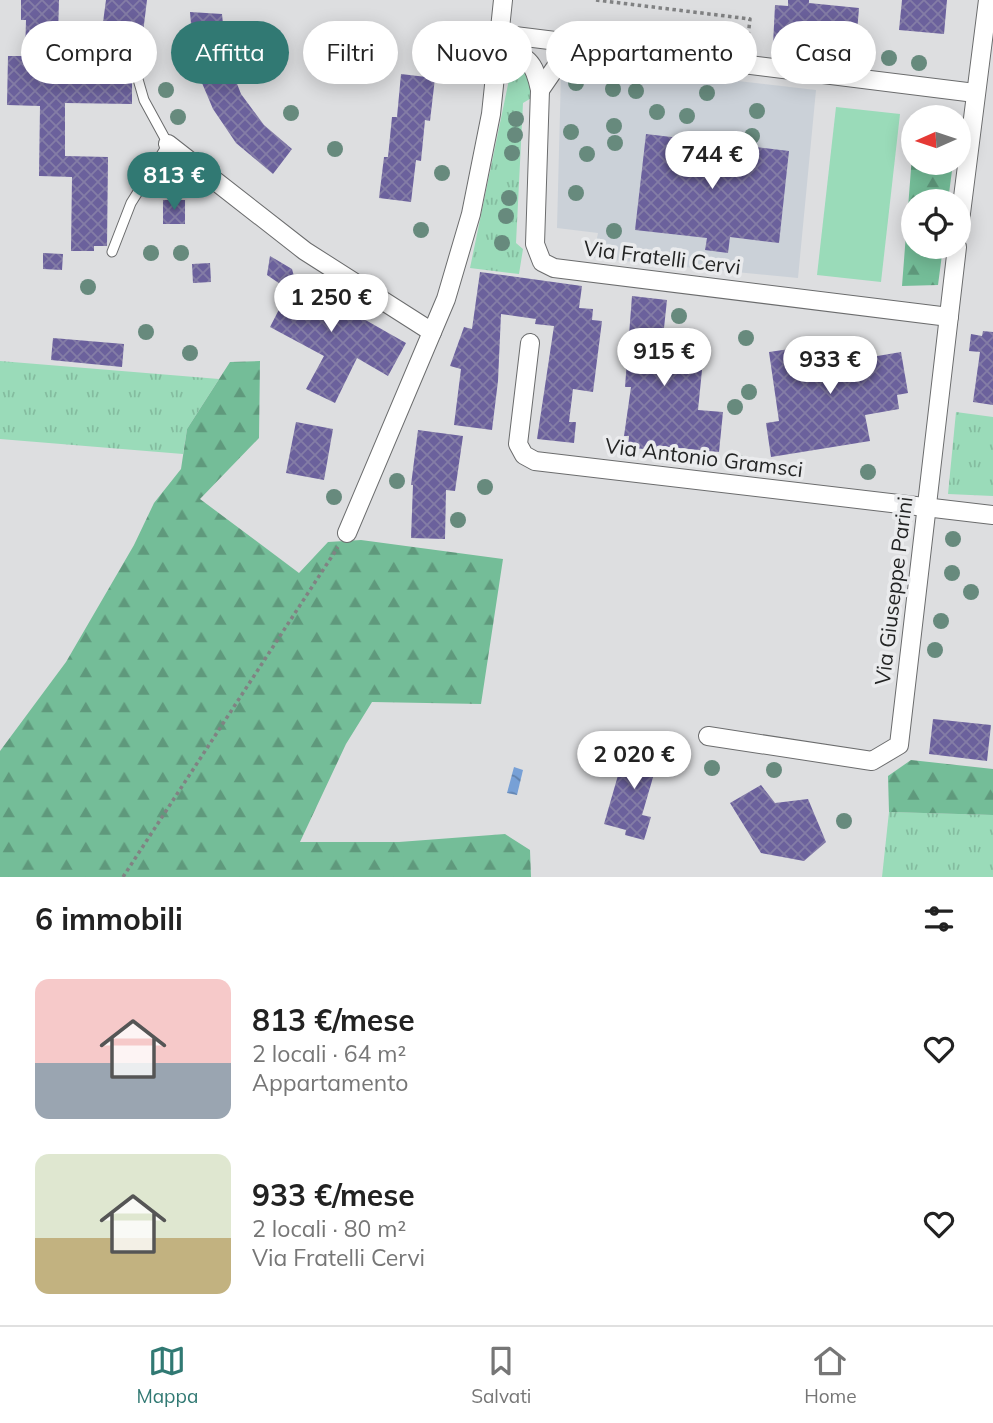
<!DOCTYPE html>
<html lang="it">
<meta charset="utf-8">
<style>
:root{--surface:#fff;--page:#f6f6f6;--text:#222;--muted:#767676;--line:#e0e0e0;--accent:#317973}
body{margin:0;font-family:Mulish,sans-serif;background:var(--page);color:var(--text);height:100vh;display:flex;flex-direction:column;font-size:26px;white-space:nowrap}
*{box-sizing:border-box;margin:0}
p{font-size:23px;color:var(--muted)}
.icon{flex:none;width:38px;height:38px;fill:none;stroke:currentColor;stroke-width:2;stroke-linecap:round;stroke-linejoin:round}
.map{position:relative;height:877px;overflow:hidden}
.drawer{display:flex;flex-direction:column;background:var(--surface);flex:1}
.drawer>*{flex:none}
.banner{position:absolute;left:21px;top:21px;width:952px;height:63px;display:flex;gap:14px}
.needle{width:46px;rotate:267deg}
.controls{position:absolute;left:901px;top:105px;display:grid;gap:14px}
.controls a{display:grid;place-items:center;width:70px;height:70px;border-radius:50%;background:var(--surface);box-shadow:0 4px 18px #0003;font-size:35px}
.price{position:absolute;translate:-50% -60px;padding:0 16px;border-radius:24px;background:#fff;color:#222;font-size:23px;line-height:46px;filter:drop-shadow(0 2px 4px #0008)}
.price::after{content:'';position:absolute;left:50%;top:42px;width:21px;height:16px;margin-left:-10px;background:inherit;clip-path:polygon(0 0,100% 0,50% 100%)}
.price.on{background:var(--accent);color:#fff}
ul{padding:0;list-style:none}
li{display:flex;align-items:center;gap:21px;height:175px;padding:0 35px}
li span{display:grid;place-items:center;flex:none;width:196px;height:140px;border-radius:14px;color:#555}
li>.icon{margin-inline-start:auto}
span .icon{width:84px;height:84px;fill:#fffc;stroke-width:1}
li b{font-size:30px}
h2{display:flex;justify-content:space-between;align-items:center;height:84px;padding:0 35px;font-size:30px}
.pill{padding:0 24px;border-radius:32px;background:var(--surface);box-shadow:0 4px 18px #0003;font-size:24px;line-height:63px}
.pill.on{background:var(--accent);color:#fff}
.tabs{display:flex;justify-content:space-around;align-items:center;height:98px;border-top:2px solid var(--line);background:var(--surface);font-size:19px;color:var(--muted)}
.tabs a{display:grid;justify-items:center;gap:4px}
.tabs .on{color:var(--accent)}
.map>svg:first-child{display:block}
.built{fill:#cbd1d8}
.grass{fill:url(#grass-tufts)}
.forest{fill:url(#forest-firs)}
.pitch{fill:#9adbb9}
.water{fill:url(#water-waves)}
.building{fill:url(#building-cross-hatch)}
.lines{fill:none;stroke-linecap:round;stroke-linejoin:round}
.lane-casing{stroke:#6b6c6d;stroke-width:11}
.street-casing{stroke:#6b6c6d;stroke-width:20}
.path{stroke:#818283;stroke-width:3.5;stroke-dasharray:3.5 3.5;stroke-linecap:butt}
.lane{stroke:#fff;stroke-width:9}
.street{stroke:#fff;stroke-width:18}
.tree{fill:#678a7d}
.labels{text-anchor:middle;stroke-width:7;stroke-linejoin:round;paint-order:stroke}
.street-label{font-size:21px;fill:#232424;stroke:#eaebed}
</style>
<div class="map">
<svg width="993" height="877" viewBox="0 0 993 877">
<defs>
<pattern id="grass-tufts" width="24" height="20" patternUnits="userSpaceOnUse" patternTransform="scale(1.75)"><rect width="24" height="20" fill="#9adbb9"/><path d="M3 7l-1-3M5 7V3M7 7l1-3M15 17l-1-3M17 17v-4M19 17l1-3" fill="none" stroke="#84bc9f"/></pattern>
<pattern id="forest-firs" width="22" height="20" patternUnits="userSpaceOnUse" patternTransform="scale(1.75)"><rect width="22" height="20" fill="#74bd98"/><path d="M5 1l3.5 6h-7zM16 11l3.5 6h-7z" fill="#5f997c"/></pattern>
<pattern id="water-waves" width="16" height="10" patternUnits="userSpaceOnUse" patternTransform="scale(1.75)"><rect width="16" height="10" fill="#77a0d6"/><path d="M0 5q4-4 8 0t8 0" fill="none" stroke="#6182ad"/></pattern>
<pattern id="building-cross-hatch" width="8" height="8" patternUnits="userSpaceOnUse" patternTransform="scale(1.75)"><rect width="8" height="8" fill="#6b619c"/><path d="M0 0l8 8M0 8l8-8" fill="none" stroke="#847da6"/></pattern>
</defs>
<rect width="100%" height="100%" fill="#dddee0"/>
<path class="built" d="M575 62 816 90 798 278 593 258 598 233 557 228 561 73Z"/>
<g class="grass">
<path d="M515 63 527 67 533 97 523 103 516 243 523 249 519 274 470 268 511 70Z"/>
<path d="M0 361 219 379 187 429 183 454 0 439Z"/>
<path d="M956 412 993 417V496L948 494Z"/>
<path d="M889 812 993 815V877H882Z"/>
</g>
<g class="forest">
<path d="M913 143 914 163H953L948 201H914V247H943L938 285 902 286Z"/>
<path d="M260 361 259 438 200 499 299 573 328 542 361 540 503 559 481 704 372 702 346 744 300 842H399L505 834 530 850 531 877H0V751L66 662 134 545 154 503 181 469 187 429 230 362Z"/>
<path d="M911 760 993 769V815L889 812 888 776Z"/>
</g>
<path class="pitch" d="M836 107 900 114 881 282 817 275Z"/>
<path class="water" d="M514 767 523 770 517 795 507 793Z"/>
<g class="building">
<path d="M21 0H59L58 36H47L46 50 32 51 28 56 32 63 46 64 45 78 96 79 97 66H110L129 74 132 84V104L65 103V156L108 157 107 246H94V251H71L72 177 39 176 40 106 7 105 8 56H25L26 20H21Z"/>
<path d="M106 0H147L140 57 133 56V60L113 52H99Z"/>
<path d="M788 0H809V3L859 8 855 56 818 52 819 47 773 45 775 5 788 6Z"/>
<path d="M902 0H947L944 34 899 30Z"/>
<path d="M190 12 222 14 225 44 232 71 241 94 264 125 292 149 273 174 236 143 213 109 202 83 193 48Z"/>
<path d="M401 74 435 78 430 121 425 120 421 161 416 160 411 202 379 198 384 157H388L392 117H397Z"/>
<path d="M646 134 789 151 779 243 730 237 728 253 705 250 707 238 635 230Z"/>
<rect x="163" y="200" width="22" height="24"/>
<path d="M43 253 63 254 62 270 43 269Z"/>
<path d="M270 256 292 269 295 280 406 343 388 376 357 358 335 403 306 389 324 356 270 327 289 290 267 275Z"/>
<path d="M210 263 211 282 193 283 192 264Z"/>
<path d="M480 272 582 286 579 308 593 309 592 320 602 321 593 392 573 389 569 422H576L574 443 537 439 554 326 535 324 536 319 501 314 498 381 492 430 454 425 461 369 450 366 464 327 472 329Z"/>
<path d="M632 296 667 300 664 328 678 329 673 367 702 370 698 410 723 412 719 452 659 446 658 451 628 447 629 436H624L631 387H625Z"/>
<path d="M983 331 993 332V405L973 402 980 352 969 351 971 334 982 336Z"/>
<path d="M53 338 124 344 122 367 51 360Z"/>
<path d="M845 341 848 361 901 352 908 393 897 395 899 409 865 415 870 441 771 457 766 423 779 421 769 352Z"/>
<path d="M296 422 333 429 324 480 286 473Z"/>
<path d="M418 430 463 436 455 491 446 490 445 539 411 538 413 485H411Z"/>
<path d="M933 719 991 725 987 761 929 754Z"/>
<path d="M627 744 668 756 662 777 654 774 642 815 651 817 644 840 625 835 626 830 604 824Z"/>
<path d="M761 785 775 803 808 799 826 842 804 861 761 853 730 803Z"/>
</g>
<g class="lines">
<defs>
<path id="lane" d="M35 57 111 59 135 69 144 100 168 144 131 203 112 252"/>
<g id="street">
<path d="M500 34 975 93"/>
<path d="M498 50C528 55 534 61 540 90L535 244 542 262 554 268 949 317"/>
<path d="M540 90 562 58 580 46"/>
<path d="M168 144 305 251 432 332"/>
<path d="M959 229 988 0"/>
<path d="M530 343 518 444 524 455 535 461 993 515"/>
<path d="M347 533 446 299 471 214 491 114 503 0"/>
<path d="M708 736 872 761 899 745 957 247"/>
</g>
</defs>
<use href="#lane" class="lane-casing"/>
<use href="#street" class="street-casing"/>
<g class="path">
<path d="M596 0 750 19 747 46"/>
<path d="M123 877 338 547"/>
</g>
<use href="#lane" class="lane"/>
<use href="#street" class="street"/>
</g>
<g class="tree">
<circle cx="257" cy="37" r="8"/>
<circle cx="380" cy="40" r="8"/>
<circle cx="889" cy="58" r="8"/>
<circle cx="919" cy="63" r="8"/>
<circle cx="50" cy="64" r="8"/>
<circle cx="576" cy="83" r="8"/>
<circle cx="613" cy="89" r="8"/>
<circle cx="166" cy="90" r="8"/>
<circle cx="636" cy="91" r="8"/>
<circle cx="707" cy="93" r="8"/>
<circle cx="757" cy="111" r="8"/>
<circle cx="657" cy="112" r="8"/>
<circle cx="291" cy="113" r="8"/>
<circle cx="687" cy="116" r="8"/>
<circle cx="178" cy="117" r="8"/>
<circle cx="516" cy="119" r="8"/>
<circle cx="614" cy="126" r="8"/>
<circle cx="571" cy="132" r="8"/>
<circle cx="515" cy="135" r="8"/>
<circle cx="752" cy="136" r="8"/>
<circle cx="615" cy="143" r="8"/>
<circle cx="335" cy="149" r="8"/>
<circle cx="512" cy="153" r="8"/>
<circle cx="587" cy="154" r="8"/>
<circle cx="442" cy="173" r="8"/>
<circle cx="576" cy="193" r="8"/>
<circle cx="509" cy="198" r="8"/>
<circle cx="506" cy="216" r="8"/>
<circle cx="421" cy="230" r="8"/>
<circle cx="614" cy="231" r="8"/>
<circle cx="502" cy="243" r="8"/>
<circle cx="151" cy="253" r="8"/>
<circle cx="181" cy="253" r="8"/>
<circle cx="88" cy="287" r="8"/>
<circle cx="679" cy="316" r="8"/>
<circle cx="146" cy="332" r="8"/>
<circle cx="746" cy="338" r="8"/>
<circle cx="190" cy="353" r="8"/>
<circle cx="749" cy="392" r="8"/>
<circle cx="735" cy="407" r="8"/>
<circle cx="736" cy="461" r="8"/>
<circle cx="868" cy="472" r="8"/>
<circle cx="397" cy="481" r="8"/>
<circle cx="485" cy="487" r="8"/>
<circle cx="334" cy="497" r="8"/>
<circle cx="458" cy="520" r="8"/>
<circle cx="953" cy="539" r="8"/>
<circle cx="952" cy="573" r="8"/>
<circle cx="971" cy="592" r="8"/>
<circle cx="941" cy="621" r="8"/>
<circle cx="935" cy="650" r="8"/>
<circle cx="712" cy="768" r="8"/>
<circle cx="774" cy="770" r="8"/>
<circle cx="844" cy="821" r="8"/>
</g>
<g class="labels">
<g class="street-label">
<text transform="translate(662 258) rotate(7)" y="7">Via Fratelli Cervi</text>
<text transform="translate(704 458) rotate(7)" y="7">Via Antonio Gramsci</text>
<text transform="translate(894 591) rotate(-83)" y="7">Via Giuseppe Parini</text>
</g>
</g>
</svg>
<div class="controls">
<a><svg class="needle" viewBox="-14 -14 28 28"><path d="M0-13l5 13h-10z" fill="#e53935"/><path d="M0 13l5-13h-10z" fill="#767676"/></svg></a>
<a><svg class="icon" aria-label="locate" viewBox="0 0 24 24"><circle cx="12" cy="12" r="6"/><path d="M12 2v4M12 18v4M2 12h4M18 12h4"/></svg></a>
</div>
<b class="price" style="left:712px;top:191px">744 €</b>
<b class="price on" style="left:174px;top:212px">813 €</b>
<b class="price" style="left:331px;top:334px">1 250 €</b>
<b class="price" style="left:664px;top:388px">915 €</b>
<b class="price" style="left:830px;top:396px">933 €</b>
<b class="price" style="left:634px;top:791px">2 020 €</b>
<div class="banner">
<a class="pill">Compra</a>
<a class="pill on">Affitta</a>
<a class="pill">Filtri</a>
<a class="pill">Nuovo</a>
<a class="pill">Appartamento</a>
<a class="pill">Casa</a>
</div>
</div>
<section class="drawer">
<h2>6 immobili<svg class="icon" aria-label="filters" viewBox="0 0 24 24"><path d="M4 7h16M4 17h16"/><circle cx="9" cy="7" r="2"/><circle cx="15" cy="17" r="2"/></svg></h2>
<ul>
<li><span style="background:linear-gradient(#f6c9c9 60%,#9aa5b1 0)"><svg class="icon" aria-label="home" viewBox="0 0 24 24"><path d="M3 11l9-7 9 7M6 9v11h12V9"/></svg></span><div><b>813 €/mese</b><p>2 locali · 64 m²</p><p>Appartamento</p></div><svg class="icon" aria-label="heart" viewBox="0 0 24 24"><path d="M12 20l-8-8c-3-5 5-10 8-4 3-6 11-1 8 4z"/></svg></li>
<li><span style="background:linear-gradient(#dfe7d0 60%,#c2b280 0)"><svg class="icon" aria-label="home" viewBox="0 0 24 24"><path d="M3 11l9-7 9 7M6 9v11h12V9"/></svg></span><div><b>933 €/mese</b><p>2 locali · 80 m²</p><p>Via Fratelli Cervi</p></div><svg class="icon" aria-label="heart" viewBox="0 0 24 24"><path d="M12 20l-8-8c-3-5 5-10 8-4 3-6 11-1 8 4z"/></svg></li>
</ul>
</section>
<nav class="tabs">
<a class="on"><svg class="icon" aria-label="map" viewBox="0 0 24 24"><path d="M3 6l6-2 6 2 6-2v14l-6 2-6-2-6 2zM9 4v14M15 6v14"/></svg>Mappa</a>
<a><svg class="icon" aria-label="saved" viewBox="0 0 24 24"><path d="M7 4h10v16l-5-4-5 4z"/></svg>Salvati</a>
<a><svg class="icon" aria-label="home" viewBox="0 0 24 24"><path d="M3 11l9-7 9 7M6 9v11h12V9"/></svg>Home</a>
</nav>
